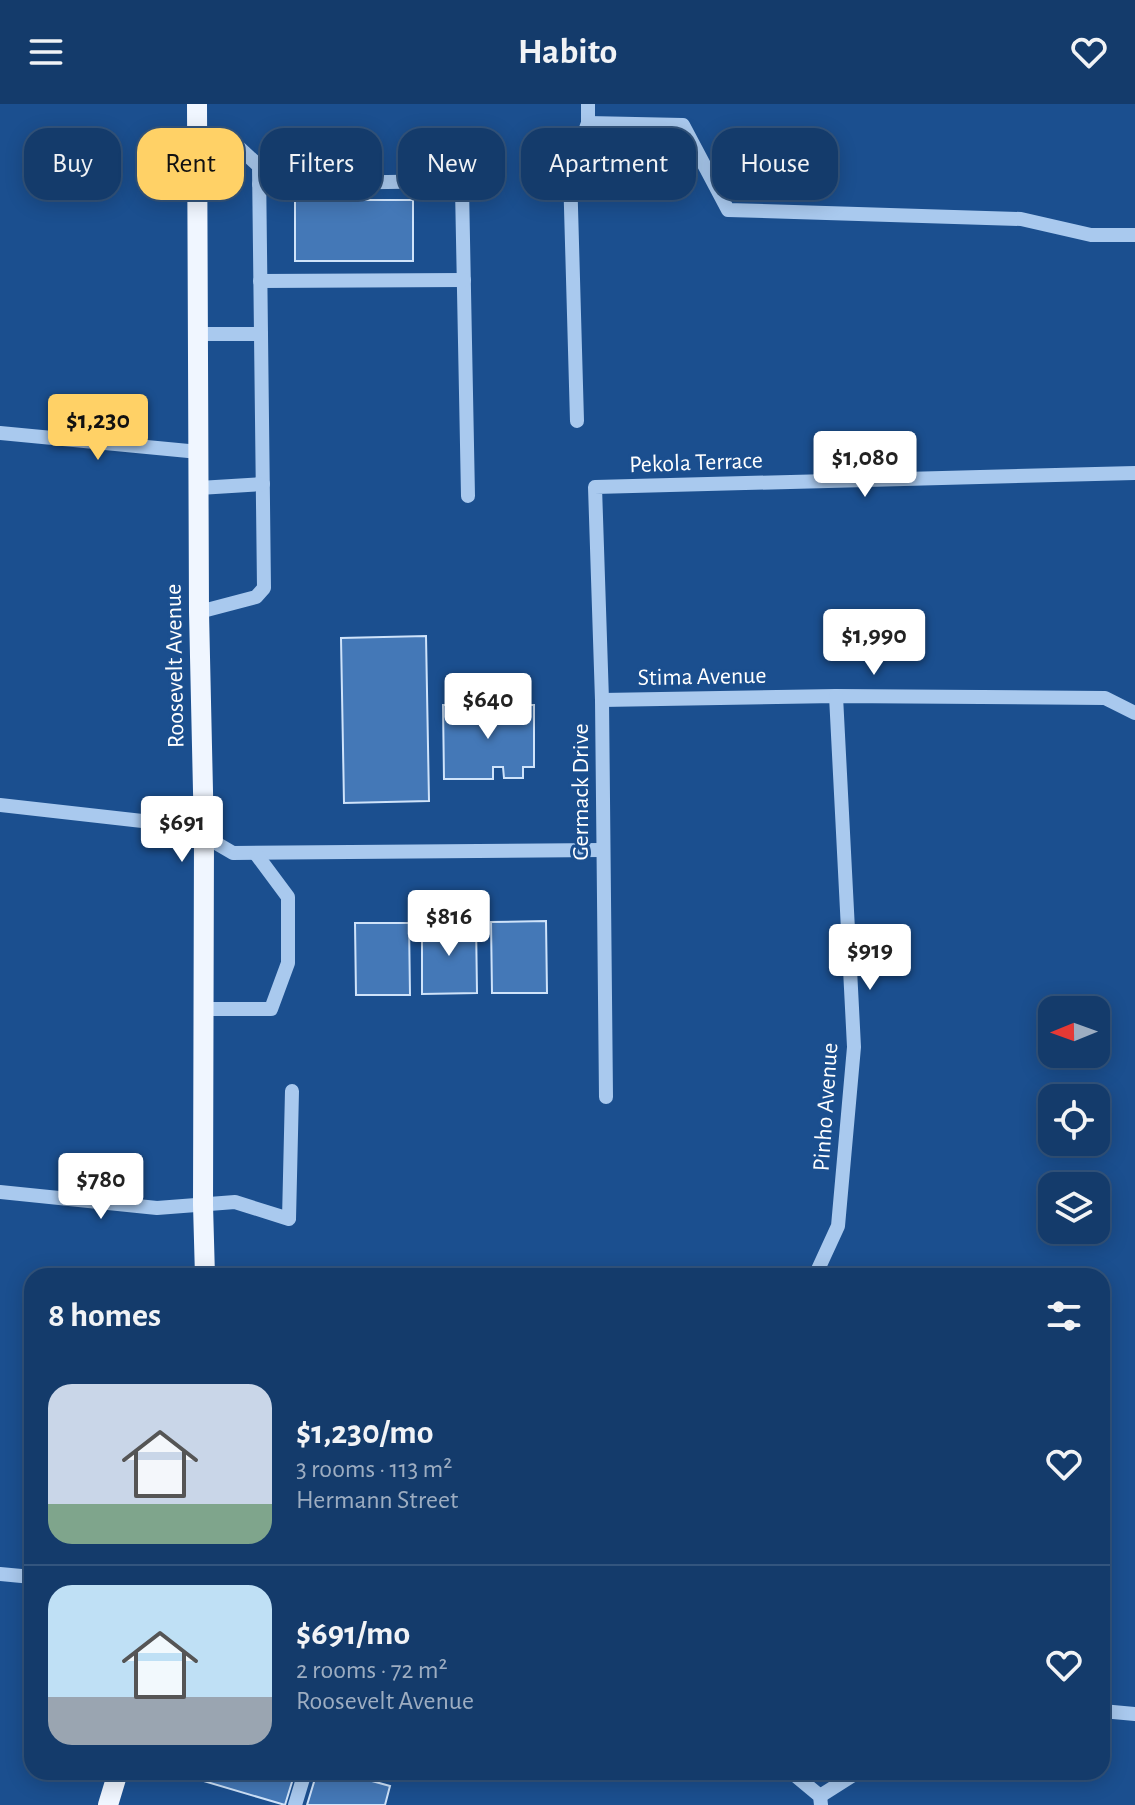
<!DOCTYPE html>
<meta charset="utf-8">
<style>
:root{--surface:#143b6b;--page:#1d4271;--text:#f1f3f6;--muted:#9dadc1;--line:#33557e;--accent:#ffd166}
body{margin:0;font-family:"Alegreya Sans",sans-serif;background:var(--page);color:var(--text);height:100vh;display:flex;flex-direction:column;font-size:30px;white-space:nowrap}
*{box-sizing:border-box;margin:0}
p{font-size:26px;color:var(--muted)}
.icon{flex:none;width:44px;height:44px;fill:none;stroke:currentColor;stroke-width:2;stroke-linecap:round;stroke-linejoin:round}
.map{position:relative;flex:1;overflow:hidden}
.sheet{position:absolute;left:24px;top:1164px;width:1086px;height:512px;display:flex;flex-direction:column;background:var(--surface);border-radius:24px;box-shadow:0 4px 20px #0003,0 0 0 2px var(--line)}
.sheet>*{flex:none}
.guide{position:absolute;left:24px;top:24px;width:1088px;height:72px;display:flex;gap:16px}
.needle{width:52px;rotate:269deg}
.tools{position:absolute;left:1038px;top:892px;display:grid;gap:16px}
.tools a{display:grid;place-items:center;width:72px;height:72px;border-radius:16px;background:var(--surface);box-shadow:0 4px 20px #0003,0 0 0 2px var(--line);font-size:40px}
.price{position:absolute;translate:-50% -68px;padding:0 18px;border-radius:8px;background:#fff;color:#222;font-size:26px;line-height:52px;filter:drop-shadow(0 2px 4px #0008)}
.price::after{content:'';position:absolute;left:50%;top:48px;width:24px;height:18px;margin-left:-12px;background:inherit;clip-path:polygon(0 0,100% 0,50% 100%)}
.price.current{background:var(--accent);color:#111}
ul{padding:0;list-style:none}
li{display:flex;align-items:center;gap:24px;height:200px;padding:0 24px}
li+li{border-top:2px solid var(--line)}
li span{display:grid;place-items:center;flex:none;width:224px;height:160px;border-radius:24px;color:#555}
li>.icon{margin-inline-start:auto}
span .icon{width:96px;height:96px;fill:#fffc;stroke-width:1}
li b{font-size:34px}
h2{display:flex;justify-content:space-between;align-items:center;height:96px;padding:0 24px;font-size:34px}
.pill{padding:0 28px;border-radius:24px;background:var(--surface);box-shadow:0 4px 20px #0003,0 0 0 2px var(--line);font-size:28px;line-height:72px}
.pill.current{background:var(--accent);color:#111}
header{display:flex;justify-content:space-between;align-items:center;height:104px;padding:0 24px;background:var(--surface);font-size:36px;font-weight:700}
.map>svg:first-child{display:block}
.building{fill:#4478b7;stroke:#cfe3fa;stroke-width:2}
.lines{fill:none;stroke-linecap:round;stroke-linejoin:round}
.minor{stroke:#a9c9ee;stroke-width:14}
.major{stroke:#f0f6ff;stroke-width:20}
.labels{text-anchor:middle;stroke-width:6;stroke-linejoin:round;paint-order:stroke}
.street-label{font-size:24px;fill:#fff;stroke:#1b4f8f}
</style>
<header><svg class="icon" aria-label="menu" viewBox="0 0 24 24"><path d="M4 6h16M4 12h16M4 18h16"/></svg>Habito<svg class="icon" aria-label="heart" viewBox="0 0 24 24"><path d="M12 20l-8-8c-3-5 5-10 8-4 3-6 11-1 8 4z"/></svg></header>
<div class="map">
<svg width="1135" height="1701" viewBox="0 0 1135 1701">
<rect width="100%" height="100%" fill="#1b4f8f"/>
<g class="building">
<rect x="295" y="96" width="118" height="61"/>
<path d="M426 532 429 697 344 699 341 534Z"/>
<path d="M443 601H534V663H523V674H504L503 663H493V675H444Z"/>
<path d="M476 817 477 889 422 890V818Z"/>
<path d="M546 817 547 889H492L491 818Z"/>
<path d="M355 819H409L410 891H356Z"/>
<path d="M181 1668H295L285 1701 180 1670Z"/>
<path d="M317 1668H375L372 1677 390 1682 385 1701H307Z"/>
</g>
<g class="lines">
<g class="minor">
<path d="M588 19 683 21 728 106 1021 115 1091 131H1135"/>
<path d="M198 40 233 38 259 62 264 484 256 493 199 508"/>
<path d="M259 80 451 77 462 84 468 392"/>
<path d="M260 177 464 176"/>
<path d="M198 230H261"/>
<path d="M577 317 570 68 588 19V0"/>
<path d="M0 329 199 348"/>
<path d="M199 384 263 380"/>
<path d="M602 596 836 592 1105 594 1135 609"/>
<path d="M0 701 169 720 204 732 233 749 602 746"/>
<path d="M204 905H271L288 859V793L256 750"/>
<path d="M606 993 602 596 595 383 1135 369"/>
<path d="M0 1088 157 1104 235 1098 289 1115 292 987"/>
<path d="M815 1172 838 1122 854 943 836 592"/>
<path d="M0 1470 32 1473"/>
<path d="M1102 1607 1135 1610"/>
<path d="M791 1668 820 1692 821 1701"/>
<path d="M820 1692 858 1668"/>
<path d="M295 1701 305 1668"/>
</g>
<g class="major">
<path d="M197 0 199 508 204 732 203 1101 205 1172"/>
<path d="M108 1701 118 1668"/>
</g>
</g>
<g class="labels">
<g class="street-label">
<text transform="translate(696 358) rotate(-2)" y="8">Pekola Terrace</text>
<text transform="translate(174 562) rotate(-91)" y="8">Roosevelt Avenue</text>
<text transform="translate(702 572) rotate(-1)" y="8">Stima Avenue</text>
<text transform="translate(580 688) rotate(-90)" y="8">Germack Drive</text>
<text transform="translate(825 1003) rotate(-86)" y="8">Pinho Avenue</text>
</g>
</g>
</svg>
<div class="tools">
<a><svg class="needle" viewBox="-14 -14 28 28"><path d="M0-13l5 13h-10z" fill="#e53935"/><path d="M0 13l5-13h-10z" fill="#9dadc1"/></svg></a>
<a><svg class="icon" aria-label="locate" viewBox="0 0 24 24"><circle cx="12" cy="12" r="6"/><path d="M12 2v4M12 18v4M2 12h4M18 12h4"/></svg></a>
<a><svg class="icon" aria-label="layers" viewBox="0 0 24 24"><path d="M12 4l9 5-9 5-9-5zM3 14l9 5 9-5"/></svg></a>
</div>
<b class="price current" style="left:98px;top:358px">$1,230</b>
<b class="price" style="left:865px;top:395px">$1,080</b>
<b class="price" style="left:874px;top:573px">$1,990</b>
<b class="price" style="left:488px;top:637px">$640</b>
<b class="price" style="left:182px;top:760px">$691</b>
<b class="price" style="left:449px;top:854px">$816</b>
<b class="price" style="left:870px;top:888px">$919</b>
<b class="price" style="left:101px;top:1117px">$780</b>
<div class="guide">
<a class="pill">Buy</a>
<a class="pill current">Rent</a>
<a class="pill">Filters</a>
<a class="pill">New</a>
<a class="pill">Apartment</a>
<a class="pill">House</a>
</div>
<section class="sheet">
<h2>8 homes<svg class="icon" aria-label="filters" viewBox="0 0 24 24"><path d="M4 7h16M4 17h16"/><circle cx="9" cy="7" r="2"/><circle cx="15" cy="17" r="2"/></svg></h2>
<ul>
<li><span style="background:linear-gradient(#c9d6e8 75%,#7fa58c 0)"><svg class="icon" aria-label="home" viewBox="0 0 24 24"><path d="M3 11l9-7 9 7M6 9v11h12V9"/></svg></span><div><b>$1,230/mo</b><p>3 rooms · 113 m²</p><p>Hermann Street</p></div><svg class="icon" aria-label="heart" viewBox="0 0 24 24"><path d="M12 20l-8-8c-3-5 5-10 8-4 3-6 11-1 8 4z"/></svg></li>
<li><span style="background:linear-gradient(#bfe0f5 70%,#9aa5b1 0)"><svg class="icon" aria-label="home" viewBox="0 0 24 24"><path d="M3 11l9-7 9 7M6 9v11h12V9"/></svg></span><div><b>$691/mo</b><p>2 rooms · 72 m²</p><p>Roosevelt Avenue</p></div><svg class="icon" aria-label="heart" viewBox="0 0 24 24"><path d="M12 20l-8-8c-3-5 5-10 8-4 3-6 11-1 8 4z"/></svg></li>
</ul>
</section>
</div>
